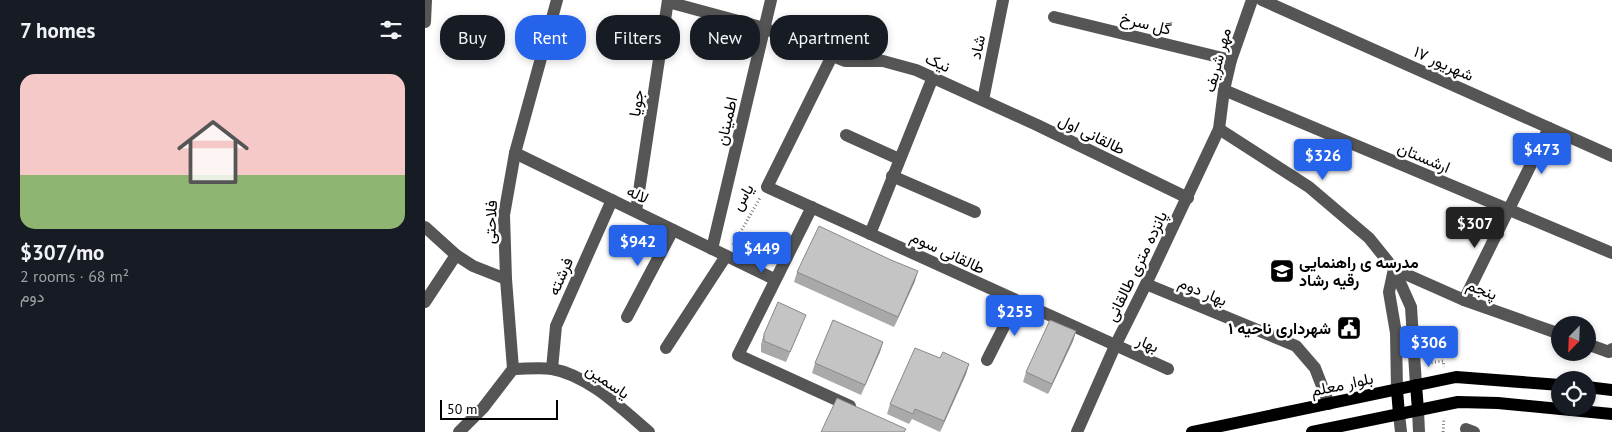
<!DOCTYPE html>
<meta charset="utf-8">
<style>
:root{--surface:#171b24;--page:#242831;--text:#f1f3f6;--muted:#9ea1a6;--line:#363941;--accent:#2563eb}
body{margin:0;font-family:"PT Sans",Vazirmatn,sans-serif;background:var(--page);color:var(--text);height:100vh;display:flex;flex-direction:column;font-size:19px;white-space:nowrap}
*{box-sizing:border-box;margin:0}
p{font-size:16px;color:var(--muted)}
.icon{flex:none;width:28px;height:28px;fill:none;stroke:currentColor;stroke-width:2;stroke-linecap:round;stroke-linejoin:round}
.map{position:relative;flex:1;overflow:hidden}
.drawer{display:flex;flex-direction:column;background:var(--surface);width:425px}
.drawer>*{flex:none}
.banner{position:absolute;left:15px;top:15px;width:475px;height:45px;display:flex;gap:10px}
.needle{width:32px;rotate:203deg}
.buttons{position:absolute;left:1126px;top:316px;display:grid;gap:10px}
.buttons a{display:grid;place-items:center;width:45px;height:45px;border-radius:50%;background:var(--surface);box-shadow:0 2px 8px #0003;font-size:25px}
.scale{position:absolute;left:15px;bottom:12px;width:118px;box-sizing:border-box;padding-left:5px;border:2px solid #000;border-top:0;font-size:14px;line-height:18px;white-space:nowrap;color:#000;-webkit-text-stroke:4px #fff;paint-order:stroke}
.price{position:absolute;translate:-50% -42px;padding:0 11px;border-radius:5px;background:var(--accent);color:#fff;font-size:16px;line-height:32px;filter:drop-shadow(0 1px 2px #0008)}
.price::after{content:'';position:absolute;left:50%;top:30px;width:15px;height:11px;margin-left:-8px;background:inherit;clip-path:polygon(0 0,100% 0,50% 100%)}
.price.active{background:#222;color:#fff}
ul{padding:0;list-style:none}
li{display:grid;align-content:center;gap:10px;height:265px;padding:0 20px}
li+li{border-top:1px solid var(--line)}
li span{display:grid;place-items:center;height:155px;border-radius:15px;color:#555}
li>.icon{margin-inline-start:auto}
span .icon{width:90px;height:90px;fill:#fffc;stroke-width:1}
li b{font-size:21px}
h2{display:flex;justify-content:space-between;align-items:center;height:60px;padding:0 20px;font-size:21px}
.chip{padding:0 18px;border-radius:20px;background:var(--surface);box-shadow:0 2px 8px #0003;font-size:18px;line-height:45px}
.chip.active{background:var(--accent);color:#fff}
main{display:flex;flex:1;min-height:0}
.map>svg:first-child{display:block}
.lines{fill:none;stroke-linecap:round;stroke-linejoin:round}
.path{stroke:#777;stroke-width:3;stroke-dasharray:1 2.5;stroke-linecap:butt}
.minor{stroke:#555;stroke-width:12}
.major{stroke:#000;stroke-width:12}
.wall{fill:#a9a9a9}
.shaded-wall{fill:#898989}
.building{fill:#c4c4c4;stroke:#898989}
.labels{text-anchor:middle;stroke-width:5;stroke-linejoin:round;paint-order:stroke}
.street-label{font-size:16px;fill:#000;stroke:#fff}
.poi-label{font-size:16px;font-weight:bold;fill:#000;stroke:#fff;text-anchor:start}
</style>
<main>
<section class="drawer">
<h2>7 homes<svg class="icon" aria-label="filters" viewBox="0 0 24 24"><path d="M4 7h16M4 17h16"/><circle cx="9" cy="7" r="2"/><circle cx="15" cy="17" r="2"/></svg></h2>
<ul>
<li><span style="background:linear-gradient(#f6c9c9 65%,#8fb573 0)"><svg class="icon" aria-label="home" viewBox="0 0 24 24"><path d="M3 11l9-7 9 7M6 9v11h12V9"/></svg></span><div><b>$307/mo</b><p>2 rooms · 68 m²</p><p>دوم</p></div></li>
</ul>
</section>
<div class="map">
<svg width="1187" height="432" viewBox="0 0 1187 432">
<rect width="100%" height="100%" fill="#fff"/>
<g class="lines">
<g class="path">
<path d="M308 245 335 198"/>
<path d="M1003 363 1018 361 1019 367"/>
<path d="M1018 432 1019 418"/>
</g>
<g class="minor">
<path d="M837 0 1187 156"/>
<path d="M243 2 339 28 420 61H458L491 70 612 125 763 198"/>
<path d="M629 17 806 60"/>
<path d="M0 22 1 0"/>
<path d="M407 56 342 187 743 369"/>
<path d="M799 90 1187 253"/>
<path d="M558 100 578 0"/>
<path d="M794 129 884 187 944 238 969 269 986 307 991 385"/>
<path d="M421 135 474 159"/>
<path d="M90 153 349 279"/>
<path d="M467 176 550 212"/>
<path d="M387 207 313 355 425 406"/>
<path d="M211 211 243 0"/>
<path d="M0 227 31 255 48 266 81 279"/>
<path d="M445 234 508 77"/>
<path d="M287 249 346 0"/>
<path d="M969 269 1039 300 1135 334"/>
<path d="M969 269 964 292 971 333 972 390"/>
<path d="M721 284 871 346 890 368 904 404"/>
<path d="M1039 300 1124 128"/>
<path d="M0 302 31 255"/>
<path d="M202 317 248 230"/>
<path d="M1162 344 1184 352 1187 349"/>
<path d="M241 348 301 256"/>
<path d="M562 360 592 301"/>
<path d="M88 369C100 369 115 367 127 369 163 375 197 409 224 432"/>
<path d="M127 369 131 326 187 200"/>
<path d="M993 410 994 432"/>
<path d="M974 414 976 432"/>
<path d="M1041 429 1049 432"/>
<path d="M34 432 58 408 88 369 81 279 79 215 90 153 132 0"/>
<path d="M652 432 690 346 721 284 794 129 799 90 806 60 827 0"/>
</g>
<g class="major">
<path d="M991 385 993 410"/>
<path d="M1162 387 1187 390"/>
<path d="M972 390 974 414"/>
<path d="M767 432 1031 377 1135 385"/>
<path d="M887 432 1033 402 1073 403 1187 414"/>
</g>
</g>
<g class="wall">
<path d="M372 272 490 281 469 327 369 282Z"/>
<path d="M377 325 361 362 336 352V344L339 334Z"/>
<path d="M651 331 648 341 623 394 598 382 601 372Z"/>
<path d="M458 342 436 395 387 373 390 363Z"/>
<path d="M515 358 544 364 541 374 515 432 487 419 484 424 462 414 465 404Z"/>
</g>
<g class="shaded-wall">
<path d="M493 271 490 281 469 327 473 317Z"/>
<path d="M651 331 648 341 623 394 627 384Z"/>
<path d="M458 342 455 352 436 395 440 385Z"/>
<path d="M544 364 541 374 515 432 519 421Z"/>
</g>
<g class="building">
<path d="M394 226 466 260 493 271 473 317 372 272Z"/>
<path d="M353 302 381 315 365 352 339 341V334Z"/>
<path d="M408 320 458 342 440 385 390 363Z"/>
<path d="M625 320 651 331 627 384 601 372Z"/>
<path d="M490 348 515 358 518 352 544 364 519 421 490 409 488 414 465 404Z"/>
<path d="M412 398 481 429 479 432H396Z"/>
</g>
<defs>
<symbol id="school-square" viewBox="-11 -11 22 22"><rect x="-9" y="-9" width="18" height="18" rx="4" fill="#000" stroke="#fff"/><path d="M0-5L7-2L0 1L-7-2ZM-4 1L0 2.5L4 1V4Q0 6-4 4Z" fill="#fff"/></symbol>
<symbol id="civic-square" viewBox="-11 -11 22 22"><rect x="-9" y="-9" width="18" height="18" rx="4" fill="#000" stroke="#fff"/><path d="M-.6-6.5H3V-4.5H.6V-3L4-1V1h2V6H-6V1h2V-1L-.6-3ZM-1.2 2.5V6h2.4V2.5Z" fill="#fff"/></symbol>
</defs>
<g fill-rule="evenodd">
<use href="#school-square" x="843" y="257" width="28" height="28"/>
<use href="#civic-square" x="910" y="314" width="28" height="28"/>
</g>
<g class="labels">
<g class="street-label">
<text transform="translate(721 23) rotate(14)" y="6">گل سرخ</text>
<text transform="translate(552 47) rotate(-78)" y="6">شاد</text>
<text transform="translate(792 60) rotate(-75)" y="6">مهر شریف</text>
<text transform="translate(513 62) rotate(24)" y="6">نیک</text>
<text transform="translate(1019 63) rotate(24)" y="6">۱۷ شهریور</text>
<text transform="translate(211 103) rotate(-81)" y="6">جویا</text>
<text transform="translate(301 121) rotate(-77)" y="6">اطمینان</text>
<text transform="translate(667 134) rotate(26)" y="6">طالقانی اول</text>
<text transform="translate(999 157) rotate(23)" y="6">ارشستان</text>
<text transform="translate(213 194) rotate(26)" y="6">لاله</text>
<text transform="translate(317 197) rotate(-59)" y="6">یاس</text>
<text transform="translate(65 222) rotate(-87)" y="6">فلاحتی</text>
<text transform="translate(523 252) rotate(25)" y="6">طالقانی سوم</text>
<text transform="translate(711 266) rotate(-64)" y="6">پانزده متری طالقانی</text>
<text transform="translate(135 276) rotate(-66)" y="6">فرشته</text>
<text transform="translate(1057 289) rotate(21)" y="6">پنجم</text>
<text transform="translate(778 291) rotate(23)" y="6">بهار دوم</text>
<text transform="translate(723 343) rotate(23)" y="6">بهار</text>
<text transform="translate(183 381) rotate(34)" y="6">یاسمین</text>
<text transform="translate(917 384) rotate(-12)" y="6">بلوار معلم</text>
</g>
<g class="poi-label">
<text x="874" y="268">مدرسه ی راهنمایی<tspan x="874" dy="18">رقیه رشاد</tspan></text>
<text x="906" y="334" text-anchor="end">شهرداری ناحیه ۱</text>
</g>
</g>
</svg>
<div class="buttons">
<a><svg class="needle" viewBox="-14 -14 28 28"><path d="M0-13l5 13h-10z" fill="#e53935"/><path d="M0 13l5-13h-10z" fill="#9ea1a6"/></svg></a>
<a><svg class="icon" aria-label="locate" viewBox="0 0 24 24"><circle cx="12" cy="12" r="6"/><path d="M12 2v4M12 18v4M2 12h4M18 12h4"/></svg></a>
</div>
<div class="scale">50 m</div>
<b class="price" style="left:1117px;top:175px">$473</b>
<b class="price" style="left:898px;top:181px">$326</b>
<b class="price active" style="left:1050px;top:249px">$307</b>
<b class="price" style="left:213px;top:267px">$942</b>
<b class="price" style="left:337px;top:274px">$449</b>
<b class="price" style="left:590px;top:337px">$255</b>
<b class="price" style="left:1004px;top:368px">$306</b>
<div class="banner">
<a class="chip">Buy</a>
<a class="chip active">Rent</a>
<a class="chip">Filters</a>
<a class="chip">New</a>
<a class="chip">Apartment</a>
</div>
</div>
</main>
